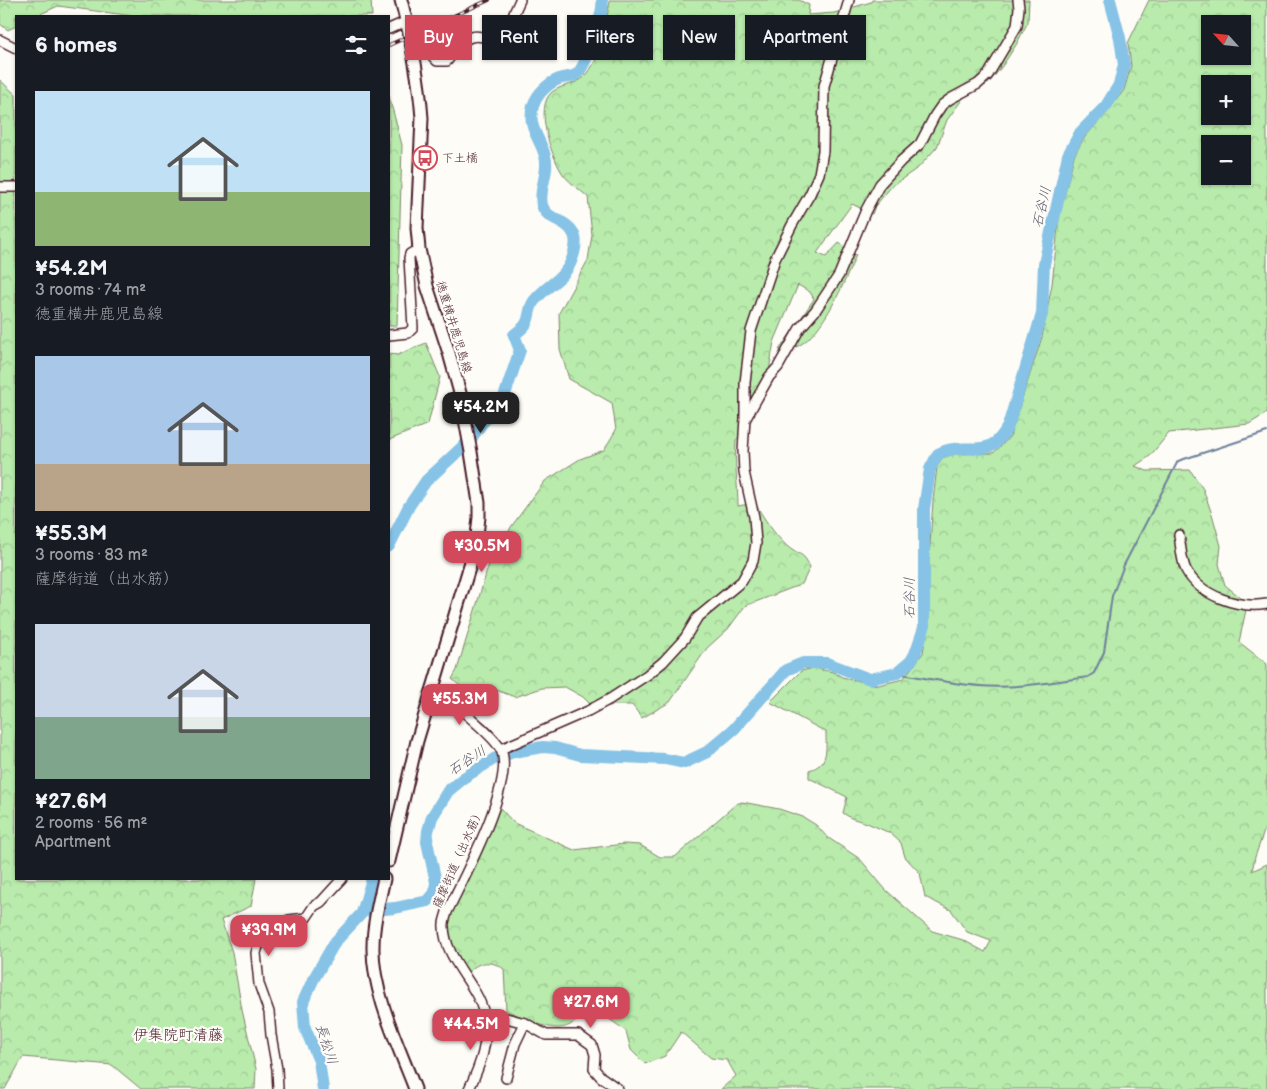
<!DOCTYPE html>
<meta charset="utf-8">
<style>
:root{--surface:#171b24;--page:#242831;--text:#f1f3f6;--muted:#9ea1a6;--accent:#d1495b}
body{margin:0;font-family:"Balsamiq Sans","Klee One",sans-serif;background:var(--page);color:var(--text);height:100vh;display:flex;flex-direction:column;font-size:19px;white-space:nowrap}
*{box-sizing:border-box;margin:0}
p{font-size:16px;color:var(--muted)}
.icon{flex:none;width:28px;height:28px;fill:none;stroke:currentColor;stroke-width:2;stroke-linecap:round;stroke-linejoin:round}
.map{position:relative;flex:1;overflow:hidden}
.sheet{position:absolute;left:15px;top:15px;width:375px;height:865px;display:flex;flex-direction:column;background:var(--surface);border-radius:0px;box-shadow:0 1px 4px #0004}
.sheet>*{flex:none}
.guide{position:absolute;left:405px;top:15px;width:475px;height:45px;display:flex;gap:10px}
.needle{width:32px;rotate:297deg}
.fabs{position:absolute;left:1201px;top:15px;display:grid;gap:10px}
.fabs a{display:grid;place-items:center;width:50px;height:50px;border-radius:0px;background:var(--surface);box-shadow:0 1px 4px #0004;font-size:25px}
.price{position:absolute;translate:-50% -42px;padding:0 11px;border-radius:10px;background:var(--accent);color:#fff;font-size:16px;line-height:32px;filter:drop-shadow(0 1px 2px #0008)}
.price::after{content:'';position:absolute;left:50%;top:30px;width:15px;height:11px;margin-left:-8px;background:inherit;clip-path:polygon(0 0,100% 0,50% 100%)}
.price.active{background:#222;color:#fff}
ul{padding:0;list-style:none}
li{display:grid;align-content:center;gap:10px;height:265px;padding:0 20px}
li span{display:grid;place-items:center;height:155px;border-radius:0px;color:#555}
li>.icon{margin-inline-start:auto}
span .icon{width:90px;height:90px;fill:#fffc;stroke-width:1}
li b{font-size:21px}
h2{display:flex;justify-content:space-between;align-items:center;height:60px;padding:0 20px;font-size:21px}
.pill{padding:0 18px;border-radius:0px;background:var(--surface);box-shadow:0 1px 4px #0004;font-size:18px;line-height:45px}
.pill.active{background:var(--accent);color:#fff}
.map>svg:first-child{display:block}
.forest{fill:url(#forest-crowns);stroke:#81856c;fill-rule:evenodd}
.lines{fill:none;stroke-linecap:round;stroke-linejoin:round}
.stream{stroke:#6e819b;stroke-width:2}
.river{stroke:#86c3e6;stroke-width:12}
.minor-casing{stroke:#4a1f2b;stroke-width:12}
.major-casing{stroke:#4a1f2b;stroke-width:15}
.minor{stroke:#fdfcf7;stroke-width:9}
.major{stroke:#fdfcf7;stroke-width:11}
.rail-casing{stroke:#4a1f2b;stroke-width:4}
.rail{stroke:#fdfcf7;stroke-width:2;stroke-dasharray:5.5;stroke-linecap:butt}
.labels{text-anchor:middle;stroke-width:4.5;stroke-linejoin:round;paint-order:stroke}
.poi-label{font-size:12px;fill:#4a1f2b;stroke:#fdfcf7;text-anchor:start}
.street-label{font-size:12px;fill:#4a1f2b;stroke:#fdfcf7}
.water-label{font-size:14px;font-style:italic;fill:#5f586c;stroke:#fdfcf7}
.quarter-label{font-size:15px;fill:#4a1f2b;stroke:#fdfcf7}
</style>
<div class="map">
<svg width="1267" height="1089" viewBox="0 0 1267 1089">
<defs>
<pattern id="forest-crowns" width="20" height="18" patternUnits="userSpaceOnUse" patternTransform="scale(1.25)"><rect width="20" height="18" fill="#b8ebac"/><path d="M2 6a3 3 0 1 1 6 0M12 15a3 3 0 1 1 6 0" fill="none" stroke="#a0c994"/></pattern>
</defs>
<rect width="100%" height="100%" fill="#fdfcf7"/>
<filter id="ink" filterUnits="userSpaceOnUse"><feTurbulence type="fractalNoise" baseFrequency=".02" numOctaves="2"/><feDisplacementMap in="SourceGraphic" scale="10" xChannelSelector="R" yChannelSelector="G"/><feConvolveMatrix kernelMatrix="1 2 1 2 8 2 1 2 1" color-interpolation-filters="sRGB"/></filter>
<g filter="url(#ink)">
<g class="forest">
<path d="M0 0H371L372 16H133L58 6 36 16H16V26L8 30 0 24Z"/>
<path d="M610 0H799L809 5 808 15 834 13 871 2 872 0H1029L1028 22 1016 45 1003 65 989 83 964 97 947 120 937 147 919 167 892 186 875 206 872 214 852 204 817 253 826 257 839 243 856 255C846 279 823 334 798 346 793 348 785 349 779 350L814 299 810 292 798 285 774 342 770 364 769 385 741 437 736 440C734 462 738 484 738 506L755 503C764 519 775 535 788 547 800 557 802 550 810 567L802 584 745 606 728 629 707 648 670 702 642 718 632 705H614L595 709 583 697 565 687 542 688 515 697 496 690 480 703 452 679 457 670 492 554 503 545 511 527 545 481 580 459 604 450 616 430 612 403 569 379 560 349 559 313 588 260 592 235 588 197C581 191 565 179 561 171 551 154 534 107 552 92 564 83 578 86 588 73 602 54 606 22 610 0Z"/>
<path d="M1149 0H1267V413L1249 424 1169 433 1150 456 1135 466 1147 471 1190 470 1203 489 1212 514 1221 546 1219 564 1225 585 1241 598 1246 610 1239 642 1267 664V823L1255 857 1252 871 1267 864V1089H721L736 1076 727 1060 711 1058 681 1032 665 1056 645 1064 631 1050 626 1031 591 1006C584 1012 578 1021 570 1025 553 1035 522 1017 506 1010L504 969C490 959 477 961 466 975L451 943 448 919 500 808 514 823 574 850 624 844 640 845 660 857H675L736 804 742 802 779 809 803 817 816 825 827 837 860 859 886 890 932 931 963 940 985 952 991 941 967 932 951 910 925 897 920 873 905 857 901 843 890 833 867 823 851 818 843 813 847 797 809 778V770C829 765 826 749 826 732L770 702 801 671 814 668 833 672 842 677 878 685 903 679 923 653 929 614V560L933 500 937 467 942 458 954 454 993 453 1002 445 1010 436 1042 337 1052 284 1059 218 1074 156 1084 138 1108 111 1124 90 1131 66 1128 43ZM1210 24H1242V56H1210ZM1210 84H1242V116H1210ZM1210 144H1242V176H1210Z"/>
<path d="M0 80 16 95V879H256L251 906 221 920 232 952 242 1010 256 1069 255 1089H141L112 1065 23 1057 5 1089H0Z"/>
<path d="M389 96 402 145 397 326H389Z"/>
<path d="M426 343 440 377 428 424 389 440V354L398 355Z"/>
</g>
<g class="lines">
<path class="stream" d="M897 673C924 678 952 684 980 686 1016 689 1053 682 1088 677L1094 673 1104 652 1112 596 1124 565 1178 461 1267 432"/>
<g class="river">
<path d="M389 546 409 506 426 481 470 440 482 423 502 403 520 350 514 335C519 330 524 329 527 322 530 315 529 308 534 301 549 282 567 280 574 253 576 245 577 238 572 231 565 219 546 220 542 205 538 189 550 172 545 156 540 137 527 128 533 106 537 94 547 84 559 79 564 77 572 78 577 74 586 66 605 11 602 0"/>
<path d="M363 911 395 908 428 901 435 893 436 882 427 842 428 831 432 817 448 791 465 777 494 759 513 752 543 747 555 748 580 755 665 759 684 763 707 752 734 729 786 670 803 663H827L870 679 897 673 911 661 915 654 924 628V509L930 469 938 454C966 439 989 464 1008 426L1042 314 1044 264 1068 155 1080 133 1106 106 1119 85 1124 65 1120 38 1110 0"/>
<path d="M323 1089 319 1061 305 1028 303 1002 313 980 335 942 362 913 372 879"/>
</g>
<defs>
<g id="minor">
<path d="M389 29 407 21"/>
<path d="M0 40 16 48"/>
<path d="M412 45 425 48 437 61H447C453 54 458 44 465 40 480 30 489 44 503 37L520 0"/>
<path d="M0 187H16"/>
<path d="M389 335 408 333 413 328 409 258 410 254 419 249"/>
<path d="M746 418 769 377 778 367 800 328 815 311 839 275 866 210 880 184 901 161 920 144 935 115 942 105 950 99 978 84 988 75 1017 26 1019 8 1018 0"/>
<path d="M1179 535C1181 546 1181 560 1186 570 1200 596 1239 609 1267 604"/>
<path d="M432 688 442 693C457 707 490 732 500 748 518 778 462 881 447 912 446 917 443 922 444 927 445 960 477 983 484 1014 490 1040 480 1066 469 1089"/>
<path d="M501 749 588 711 610 699 647 675 663 662 685 638 697 618 742 581 753 561 756 543 754 517 744 472 743 451 745 418V383L751 331 775 259 792 225 810 194 819 174 823 151 824 86 849 0"/>
<path d="M485 1016H499L525 1023 546 1035H578L592 1045 595 1055 594 1069 601 1077 618 1089"/>
<path d="M506 1078 515 1044 525 1023"/>
<path d="M278 1089 277 1069 271 1035 269 1012 259 984 256 953 261 937 289 920 306 918 314 906 321 902 342 879"/>
</g>
<g id="major">
<path d="M389 861 417 741 476 545 479 517V503L471 452 460 393 449 353 427 286 419 249 417 228 422 118C419 78 411 38 401 0"/>
<path d="M384 879C379 901 373 924 373 947 372 992 399 1047 415 1089"/>
</g>
</defs>
<use href="#minor" class="minor-casing"/>
<use href="#major" class="major-casing"/>
<use href="#minor" class="minor"/>
<use href="#major" class="major"/>
<defs>
<path id="rail" d="M389 45 489 0"/>
</defs>
<use href="#rail" class="rail-casing"/>
<use href="#rail" class="rail"/>
</g>
</g>
<defs>
<symbol id="bus-ring" viewBox="-11 -11 22 22"><circle r="9.5" fill="#fdfcf7" stroke="#d1495b" stroke-width="1.5"/><path d="M-5-6H5V4H4V6H2V4H-2V6H-4V4H-5ZM-3.5-4V0h7V-4ZM-3.5 1.2v1.5H-2V1.2ZM2 1.2v1.5H3.5V1.2Z" fill="#d1495b"/></symbol>
</defs>
<g fill-rule="evenodd">
<use href="#bus-ring" x="411" y="144" width="28" height="28"/>
</g>
<g class="labels">
<g class="poi-label">
<text x="442" y="162">下土橋</text>
</g>
<g class="street-label">
<text transform="translate(454 327) rotate(73)" y="4">徳重横井鹿児島線</text>
<text transform="translate(458 858) rotate(-66)" y="4">薩摩街道（出水筋）</text>
</g>
<g class="water-label">
<text transform="translate(1041 207) rotate(-77)" y="5">石谷川</text>
<text transform="translate(909 598) rotate(-90)" y="5">石谷川</text>
<text transform="translate(467 760) rotate(-33)" y="5">石谷川</text>
<text transform="translate(327 1044) rotate(72)" y="5">長松川</text>
</g>
<g class="quarter-label">
<text x="178" y="1040">伊集院町清藤</text>
</g>
</g>
</svg>
<div class="fabs">
<a><svg class="needle" viewBox="-14 -14 28 28"><path d="M0-13l5 13h-10z" fill="#e53935"/><path d="M0 13l5-13h-10z" fill="#9ea1a6"/></svg></a>
<a>+</a>
<a>−</a>
</div>
<b class="price active" style="left:481px;top:434px">¥54.2M</b>
<b class="price" style="left:482px;top:573px">¥30.5M</b>
<b class="price" style="left:460px;top:726px">¥55.3M</b>
<b class="price" style="left:269px;top:957px">¥39.9M</b>
<b class="price" style="left:591px;top:1029px">¥27.6M</b>
<b class="price" style="left:471px;top:1051px">¥44.5M</b>
<div class="guide">
<a class="pill active">Buy</a>
<a class="pill">Rent</a>
<a class="pill">Filters</a>
<a class="pill">New</a>
<a class="pill">Apartment</a>
</div>
<section class="sheet">
<h2>6 homes<svg class="icon" aria-label="filters" viewBox="0 0 24 24"><path d="M4 7h16M4 17h16"/><circle cx="9" cy="7" r="2"/><circle cx="15" cy="17" r="2"/></svg></h2>
<ul>
<li><span style="background:linear-gradient(#bfe0f5 65%,#8fb573 0)"><svg class="icon" aria-label="home" viewBox="0 0 24 24"><path d="M3 11l9-7 9 7M6 9v11h12V9"/></svg></span><div><b>¥54.2M</b><p>3 rooms · 74 m²</p><p>徳重横井鹿児島線</p></div></li>
<li><span style="background:linear-gradient(#a9c7e8 70%,#b9a48a 0)"><svg class="icon" aria-label="home" viewBox="0 0 24 24"><path d="M3 11l9-7 9 7M6 9v11h12V9"/></svg></span><div><b>¥55.3M</b><p>3 rooms · 83 m²</p><p>薩摩街道（出水筋）</p></div></li>
<li><span style="background:linear-gradient(#c9d6e8 60%,#7fa58c 0)"><svg class="icon" aria-label="home" viewBox="0 0 24 24"><path d="M3 11l9-7 9 7M6 9v11h12V9"/></svg></span><div><b>¥27.6M</b><p>2 rooms · 56 m²</p><p>Apartment</p></div></li>
</ul>
</section>
</div>
